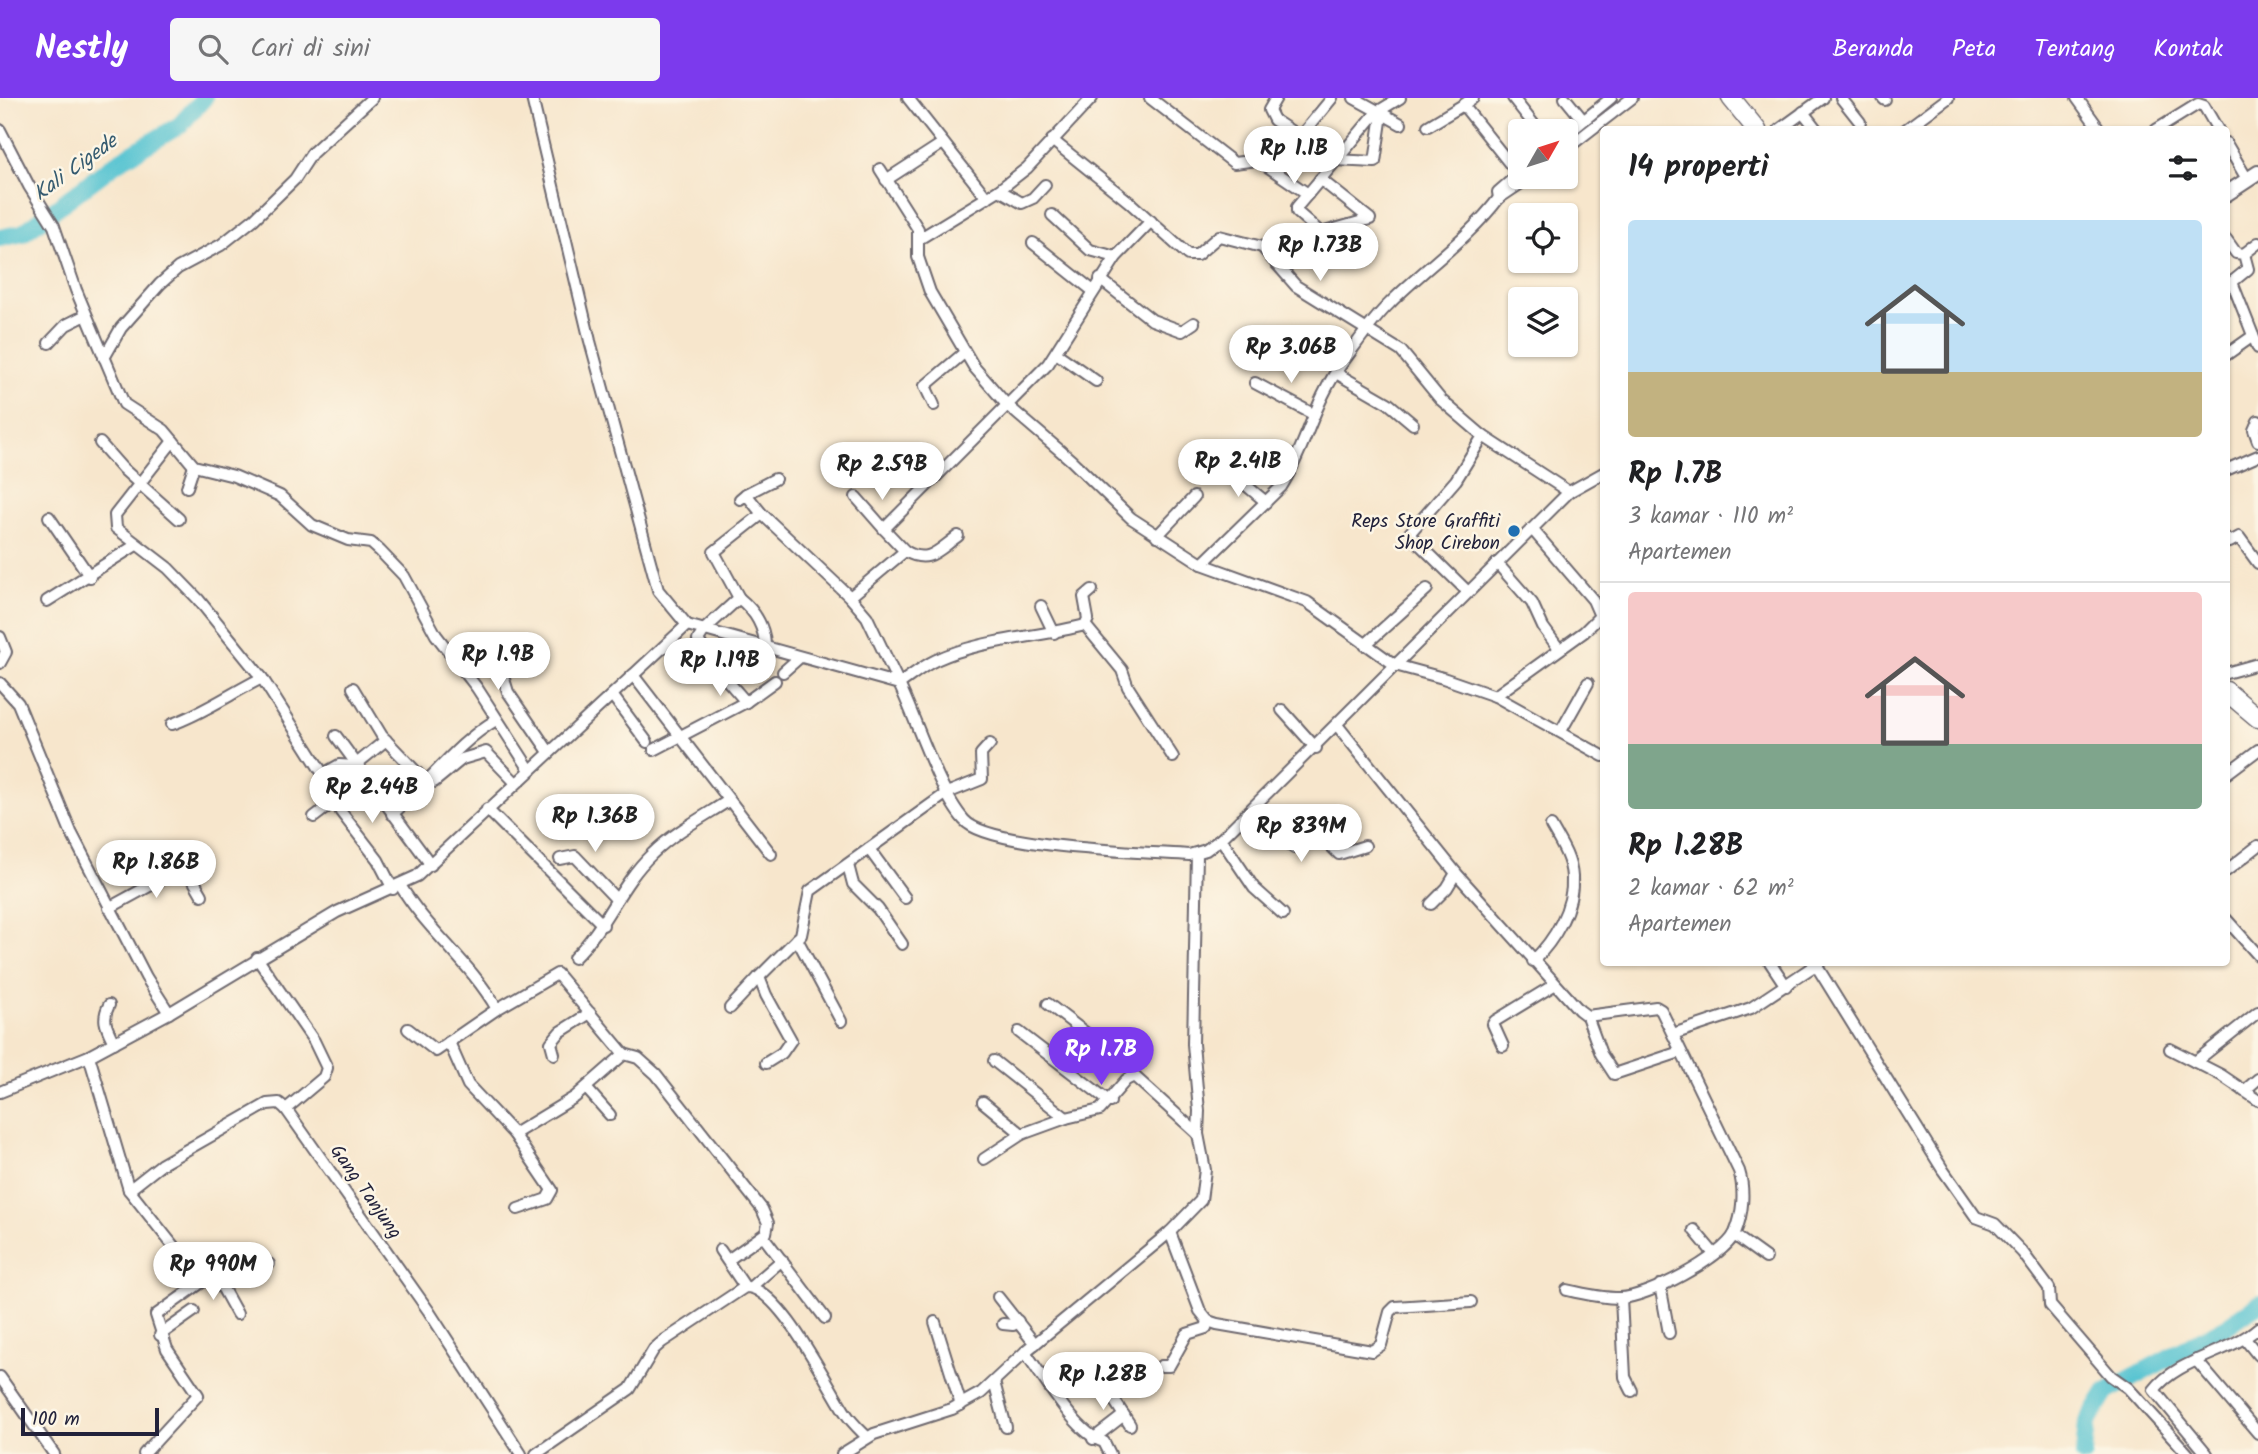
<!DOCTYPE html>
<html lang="id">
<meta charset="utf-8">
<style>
:root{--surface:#fff;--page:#f6f6f6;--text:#202124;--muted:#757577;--line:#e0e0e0;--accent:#7c3aed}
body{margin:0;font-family:Kalam,sans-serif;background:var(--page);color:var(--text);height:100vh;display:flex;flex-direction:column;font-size:26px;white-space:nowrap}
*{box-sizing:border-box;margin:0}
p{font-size:23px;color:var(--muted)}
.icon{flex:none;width:38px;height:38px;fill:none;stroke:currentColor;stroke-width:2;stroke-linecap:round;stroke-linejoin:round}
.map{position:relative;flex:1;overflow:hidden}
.panel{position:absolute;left:1600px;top:28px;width:630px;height:840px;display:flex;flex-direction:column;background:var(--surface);border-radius:7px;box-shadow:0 2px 5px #0004}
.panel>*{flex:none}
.needle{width:46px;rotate:51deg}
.buttons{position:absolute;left:1508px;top:21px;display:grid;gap:14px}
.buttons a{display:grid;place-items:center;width:70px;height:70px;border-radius:7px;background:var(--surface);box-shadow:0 2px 5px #0004;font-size:35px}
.scale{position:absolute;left:21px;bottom:18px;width:138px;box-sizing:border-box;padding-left:7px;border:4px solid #22223b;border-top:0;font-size:19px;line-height:24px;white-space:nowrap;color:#22223b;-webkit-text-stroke:5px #fcf5e5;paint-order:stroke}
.price{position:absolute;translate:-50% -60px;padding:0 16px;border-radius:24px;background:#fff;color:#222;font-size:23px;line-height:46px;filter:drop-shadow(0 2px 4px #0008)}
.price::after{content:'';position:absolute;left:50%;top:42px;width:21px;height:16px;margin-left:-10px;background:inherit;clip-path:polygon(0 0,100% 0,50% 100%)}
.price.active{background:var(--accent);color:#fff}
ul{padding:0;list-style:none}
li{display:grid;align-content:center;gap:14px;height:371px;padding:0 28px}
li+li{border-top:2px solid var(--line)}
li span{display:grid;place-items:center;height:217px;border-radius:7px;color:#555}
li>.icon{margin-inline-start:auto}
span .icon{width:126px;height:126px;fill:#fffc;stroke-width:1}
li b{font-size:30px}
h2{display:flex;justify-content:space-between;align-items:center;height:84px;padding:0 28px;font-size:30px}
header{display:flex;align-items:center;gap:42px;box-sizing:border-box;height:98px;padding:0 35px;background:var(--accent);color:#fff}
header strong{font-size:33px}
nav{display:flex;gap:38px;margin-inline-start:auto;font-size:24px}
.search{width:490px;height:63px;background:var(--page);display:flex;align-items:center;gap:18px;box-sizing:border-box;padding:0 24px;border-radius:7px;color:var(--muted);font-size:26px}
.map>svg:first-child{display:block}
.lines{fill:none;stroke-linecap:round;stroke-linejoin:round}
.river{stroke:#58c4d2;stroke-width:18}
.minor-casing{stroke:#6d676e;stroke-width:14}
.tertiary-casing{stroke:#6d676e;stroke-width:18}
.primary-casing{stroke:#6d676e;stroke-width:21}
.minor{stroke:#fff;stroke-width:10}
.tertiary{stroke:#fff;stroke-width:14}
.primary{stroke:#fff;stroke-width:18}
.poi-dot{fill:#1f6fb2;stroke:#fcf5e5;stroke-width:2.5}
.labels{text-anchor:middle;stroke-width:5;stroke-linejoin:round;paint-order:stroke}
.poi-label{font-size:19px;fill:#22223b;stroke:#fcf5e5;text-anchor:end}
.street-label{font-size:19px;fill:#22223b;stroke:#fcf5e5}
.water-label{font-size:21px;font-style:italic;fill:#355b70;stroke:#fcf5e5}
</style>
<header>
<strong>Nestly</strong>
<div class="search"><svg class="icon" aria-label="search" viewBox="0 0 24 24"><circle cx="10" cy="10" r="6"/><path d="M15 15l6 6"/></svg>Cari di sini</div>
<nav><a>Beranda</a><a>Peta</a><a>Tentang</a><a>Kontak</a></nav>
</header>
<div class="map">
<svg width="2258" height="1356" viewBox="0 0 2258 1356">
<rect width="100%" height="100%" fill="#fcf5e5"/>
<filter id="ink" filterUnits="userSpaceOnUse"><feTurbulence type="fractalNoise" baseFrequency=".0143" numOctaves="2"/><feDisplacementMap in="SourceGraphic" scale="14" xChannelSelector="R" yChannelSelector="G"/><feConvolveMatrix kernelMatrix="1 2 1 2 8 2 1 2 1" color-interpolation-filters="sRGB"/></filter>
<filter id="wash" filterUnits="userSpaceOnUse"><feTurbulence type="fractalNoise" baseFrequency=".00686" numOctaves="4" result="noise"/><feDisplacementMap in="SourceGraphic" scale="28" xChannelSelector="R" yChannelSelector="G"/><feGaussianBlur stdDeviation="1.57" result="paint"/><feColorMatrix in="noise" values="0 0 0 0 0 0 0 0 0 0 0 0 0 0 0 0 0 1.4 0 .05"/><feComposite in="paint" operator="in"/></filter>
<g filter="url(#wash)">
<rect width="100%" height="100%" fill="#f7e6cc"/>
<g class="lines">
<g class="river">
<path d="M0 140 23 135 116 65 180 27 204 0"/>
<path d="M2084 1356 2087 1325 2106 1294 2227 1228 2258 1206"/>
</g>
</g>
</g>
<g filter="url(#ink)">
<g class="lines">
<defs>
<g id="minor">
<path d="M532 0 590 243 658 492 687 527"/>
<path d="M908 0 987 100"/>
<path d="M1150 0 1234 65 1258 62 1308 96"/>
<path d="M1276 0 1269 12 1274 22 1335 62 1375 64 1382 16"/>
<path d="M1354 0 1401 26"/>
<path d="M1473 0 1463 7 1518 76"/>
<path d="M1513 0 1539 33"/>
<path d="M1565 0 1583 22"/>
<path d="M1841 0 1860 24"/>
<path d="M1883 0 1885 2"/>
<path d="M2077 0 2100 32"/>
<path d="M1803 14 1817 32"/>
<path d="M1428 28 1463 7"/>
<path d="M0 32 29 88 54 128 76 192 124 306 164 332 194 368 234 378 280 398 312 427 348 442 371 445 380 453 404 478 436 537 477 590 530 672"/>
<path d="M1779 32 1823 0"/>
<path d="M1905 32 1948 0"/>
<path d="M2156 32 2198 6 2204 8 2218 32"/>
<path d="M1566 37 1611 0"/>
<path d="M1300 39 1332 0"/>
<path d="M1052 42 1128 103 1188 157H1197L1219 138 1262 149 1296 188 1401 253 1441 302 1483 338 1569 394"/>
<path d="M2226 45 2247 81"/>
<path d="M1566 51 1632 0"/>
<path d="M880 71 918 131V159L930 194 974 269 1007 307 1071 362 1131 420 1202 466 1307 504 1395 567 1443 580 1495 598 1603 658"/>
<path d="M1521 74 1498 94 1499 100 1530 79"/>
<path d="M886 82 943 45"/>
<path d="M999 92 1022 105 1033 100 1045 87"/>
<path d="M1052 117 1090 152 1116 159"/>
<path d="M1321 135 1297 114V109L1377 14 1400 0"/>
<path d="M919 141 999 92 1027 70 1092 0"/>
<path d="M2226 141 2236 155 2244 156 2248 171 2232 184 2258 250"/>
<path d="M1033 145 1092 192"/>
<path d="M2244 156 2258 145"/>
<path d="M1276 165 1321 135 1370 121 1320 81"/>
<path d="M1100 181 1152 222 1182 233 1194 225"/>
<path d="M49 245 66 227 86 217"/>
<path d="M1056 255 1096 283"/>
<path d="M2226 257 2253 238"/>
<path d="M104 260 121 230 160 186 178 170 221 147 254 121 295 81 312 55 372 0"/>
<path d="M1336 275 1388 305 1413 326"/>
<path d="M1255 285 1313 316"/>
<path d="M934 307 925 288 964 255"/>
<path d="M2258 323 2254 332 2258 343"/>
<path d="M173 343 115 417 116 430 168 470 198 501 262 580 323 676 341 714 378 762 393 791"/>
<path d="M100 345 122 370 179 421"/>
<path d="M2226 372 2258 358"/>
<path d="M1229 373 1266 404"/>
<path d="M187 389 194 368"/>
<path d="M746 396 775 381"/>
<path d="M856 399 884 431"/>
<path d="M740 401 746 396 762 416 850 499 867 519 899 586C911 578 923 568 936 562 982 541 1036 540 1085 527L1088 521 1084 499 1092 492"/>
<path d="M49 419 90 479"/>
<path d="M1157 438 1194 399"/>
<path d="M2226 440 2230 444 2239 439 2258 465"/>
<path d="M905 453C929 467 938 452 958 438"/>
<path d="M1497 465 1532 505 1543 529 1559 551"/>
<path d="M1202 466 1281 389C1306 350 1314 302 1343 264 1358 244 1372 222 1390 205 1426 169 1468 141 1499 100"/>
<path d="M1468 494 1409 436 1456 382 1483 338"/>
<path d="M850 499 905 453 884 431 1048 266 1116 159 1151 123"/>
<path d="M739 500C755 513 765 528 765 549"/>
<path d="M47 503 136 447"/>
<path d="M1041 508 1054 535"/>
<path d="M1085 527 1122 572 1128 589 1173 659"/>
<path d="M0 539 6 554 0 565"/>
<path d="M492 543 508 594 549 654"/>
<path d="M1365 547 1427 491"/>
<path d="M783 574 800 559"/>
<path d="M2226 575 2258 566"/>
<path d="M633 577 771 756"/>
<path d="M0 585 18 605 71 734 146 879 169 915"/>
<path d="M353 590 382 638 426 684H434L462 661 486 654 515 684"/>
<path d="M612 597 647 644"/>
<path d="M1495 598 1584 534 1600 518 1593 502 1532 431"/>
<path d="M746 604 712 565 698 542 705 531 739 500 714 454 762 416"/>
<path d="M1282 612 1316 650"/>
<path d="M172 626C200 617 235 593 262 580"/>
<path d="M1337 627 1456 775 1579 912 1587 918 1656 909 1661 912 1739 1073C1745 1092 1743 1116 1735 1135 1723 1160 1646 1200 1620 1200 1602 1200 1584 1196 1567 1192"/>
<path d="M1561 633 1588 585"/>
<path d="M336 638 431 767"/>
<path d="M654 652 746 604 775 583"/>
<path d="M323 676 339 667 354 668 386 642"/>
<path d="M2226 676 2258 652"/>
<path d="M487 711 603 827"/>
<path d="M1250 713 1294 750 1320 737 1339 756 1365 748"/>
<path d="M392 716C429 686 455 646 496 622"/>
<path d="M314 719 335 703"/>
<path d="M1221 741 1254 790 1283 816"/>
<path d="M869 751 905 800"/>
<path d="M560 761 575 758 616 801"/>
<path d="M848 767 853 786 878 811 902 846"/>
<path d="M2226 773 2258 748"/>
<path d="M400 787C427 832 470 864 497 911L436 953 408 931"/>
<path d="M1431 806 1447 790 1456 775"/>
<path d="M109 810 182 770 188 773 202 797"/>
<path d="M2226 821 2258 857"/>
<path d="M797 841 841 923"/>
<path d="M257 860 314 943 327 970 324 979 286 1011 428 1212 521 1356"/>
<path d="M574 860C606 829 620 786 652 756 673 735 703 719 728 703"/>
<path d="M1533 863C1554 843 1574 810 1572 779 1571 760 1560 744 1551 728"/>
<path d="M1770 864 1786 888"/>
<path d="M1816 867 1943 1072 1976 1119 1995 1126 2023 1155 2049 1190 2050 1207 2111 1278 2128 1290 2188 1356"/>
<path d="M1048 906 1126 966 1134 978"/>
<path d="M109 907C101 922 107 930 114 945"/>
<path d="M730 910 759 879"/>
<path d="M497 911 557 876 624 956 575 999 514 1036"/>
<path d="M1587 918 1601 956 1614 976 1680 954"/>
<path d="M1019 934 1110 1004"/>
<path d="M1673 936 1751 910 1820 864"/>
<path d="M449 944 468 987 514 1036 552 1092 547 1101 518 1111"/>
<path d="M1503 948 1493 926 1495 923 1554 887"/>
<path d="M2170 951 2221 977 2258 1002"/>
<path d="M554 956 551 945 560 934 590 915"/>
<path d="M624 956 638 960 656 976 762 1111 768 1125 766 1135 728 1162"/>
<path d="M89 958 129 1092 202 1184 156 1217 167 1251 198 1297 144 1356"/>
<path d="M994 963 1066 1020"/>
<path d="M2195 964 2258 914"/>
<path d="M766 965 782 955 791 942 766 897 759 879 801 837 810 793 947 695 982 681 981 656 990 646"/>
<path d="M586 990 610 1017"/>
<path d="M2244 993 2258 981"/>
<path d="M0 994 89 958 169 915 337 814 417 778 687 527 899 586C917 623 939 694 964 722 988 750 1146 754 1189 757L1206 752 1221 741 1569 394 1603 375"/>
<path d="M983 1004 1022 1036"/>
<path d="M984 1061 1022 1036 1066 1020 1100 1012 1126 982 1134 978 1198 1036"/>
<path d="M129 1092 162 1066 267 1006 279 1005 286 1011"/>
<path d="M1694 1132 1714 1156"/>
<path d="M1170 1134 1200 1213 1208 1223 1217 1226 1372 1253 1381 1247 1390 1214 1395 1209 1471 1204"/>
<path d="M1734 1137 1766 1160"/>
<path d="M763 1138 825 1220"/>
<path d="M720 1152 745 1189"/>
<path d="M216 1178 237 1216"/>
<path d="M202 1184 237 1172 269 1166"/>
<path d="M1660 1187 1669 1235"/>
<path d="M752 1188 782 1162"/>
<path d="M998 1199 1035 1246"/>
<path d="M1621 1200 1625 1279 1632 1293"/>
<path d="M935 1224 961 1307"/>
<path d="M1003 1226 1013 1227 1018 1223"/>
<path d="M160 1237 194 1213"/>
<path d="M2245 1241 2258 1257"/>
<path d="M1025 1254C1043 1278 1076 1336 1104 1344L1110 1356"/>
<path d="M2196 1262 2258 1335"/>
<path d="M1161 1268H1169L1187 1236 1206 1230 1208 1223"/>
<path d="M0 1279 54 1356"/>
<path d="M1102 1283 1130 1327"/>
<path d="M994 1284 1006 1329"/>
<path d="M1093 1341 1124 1317"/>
<path d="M536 1356 630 1291 654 1251 662 1244 745 1189C779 1187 828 1289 845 1314 851 1324 859 1331 867 1339"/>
<path d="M842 1356 874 1336 952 1311 981 1295 1025 1254 1170 1134 1201 1102 1205 1072 1198 1036 1199 1013 1193 946 1197 756"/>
<path d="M2207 1356 2154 1292C2179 1260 2228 1256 2258 1230"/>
</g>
<path id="tertiary" d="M2226 96 2258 75"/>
<g id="primary">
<path d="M1731 0 1757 32"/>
<path d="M2226 593 2258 620"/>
</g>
</defs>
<use href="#minor" class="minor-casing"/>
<use href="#tertiary" class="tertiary-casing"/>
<use href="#primary" class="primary-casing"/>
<use href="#minor" class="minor"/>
<use href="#tertiary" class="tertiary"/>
<use href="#primary" class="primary"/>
</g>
</g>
<circle class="poi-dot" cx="1514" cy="433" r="7"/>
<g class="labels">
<g class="poi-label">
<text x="1500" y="429">Reps Store Graffiti<tspan x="1500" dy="22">Shop Cirebon</tspan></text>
</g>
<g class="street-label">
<text transform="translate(367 1093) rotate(55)" y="7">Gang Tanjung</text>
</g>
<g class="water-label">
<text transform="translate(75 69) rotate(-36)" y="7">Kali Cigede</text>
</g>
</g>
</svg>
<div class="buttons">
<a><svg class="needle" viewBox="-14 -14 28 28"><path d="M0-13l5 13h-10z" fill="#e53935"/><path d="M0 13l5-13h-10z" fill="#757577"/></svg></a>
<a><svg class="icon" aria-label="locate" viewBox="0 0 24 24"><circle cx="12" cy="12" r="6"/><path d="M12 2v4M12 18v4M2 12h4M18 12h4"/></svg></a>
<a><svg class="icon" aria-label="layers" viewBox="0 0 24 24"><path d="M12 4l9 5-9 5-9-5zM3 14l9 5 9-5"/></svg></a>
</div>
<div class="scale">100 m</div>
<b class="price" style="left:1294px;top:88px">Rp 1.1B</b>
<b class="price" style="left:1320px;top:185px">Rp 1.73B</b>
<b class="price" style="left:1291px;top:287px">Rp 3.06B</b>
<b class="price" style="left:1238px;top:401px">Rp 2.41B</b>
<b class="price" style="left:882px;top:404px">Rp 2.59B</b>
<b class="price" style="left:498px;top:594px">Rp 1.9B</b>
<b class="price" style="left:720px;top:600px">Rp 1.19B</b>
<b class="price" style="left:372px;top:727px">Rp 2.44B</b>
<b class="price" style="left:595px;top:756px">Rp 1.36B</b>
<b class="price" style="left:1301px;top:766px">Rp 839M</b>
<b class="price" style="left:156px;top:802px">Rp 1.86B</b>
<b class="price active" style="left:1101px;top:989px">Rp 1.7B</b>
<b class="price" style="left:213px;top:1204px">Rp 990M</b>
<b class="price" style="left:1103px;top:1314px">Rp 1.28B</b>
<section class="panel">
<h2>14 properti<svg class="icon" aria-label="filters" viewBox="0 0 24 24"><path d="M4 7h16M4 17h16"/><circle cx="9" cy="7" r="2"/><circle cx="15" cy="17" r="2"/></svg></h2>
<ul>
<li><span style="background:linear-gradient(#bfe0f5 70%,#c2b280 0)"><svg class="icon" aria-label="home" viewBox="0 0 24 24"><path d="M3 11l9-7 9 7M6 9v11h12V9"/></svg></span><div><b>Rp 1.7B</b><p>3 kamar · 110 m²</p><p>Apartemen</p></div></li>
<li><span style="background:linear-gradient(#f6c9c9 70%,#7fa58c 0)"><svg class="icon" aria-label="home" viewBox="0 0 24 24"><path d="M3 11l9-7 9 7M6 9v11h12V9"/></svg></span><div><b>Rp 1.28B</b><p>2 kamar · 62 m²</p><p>Apartemen</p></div></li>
</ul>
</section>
</div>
